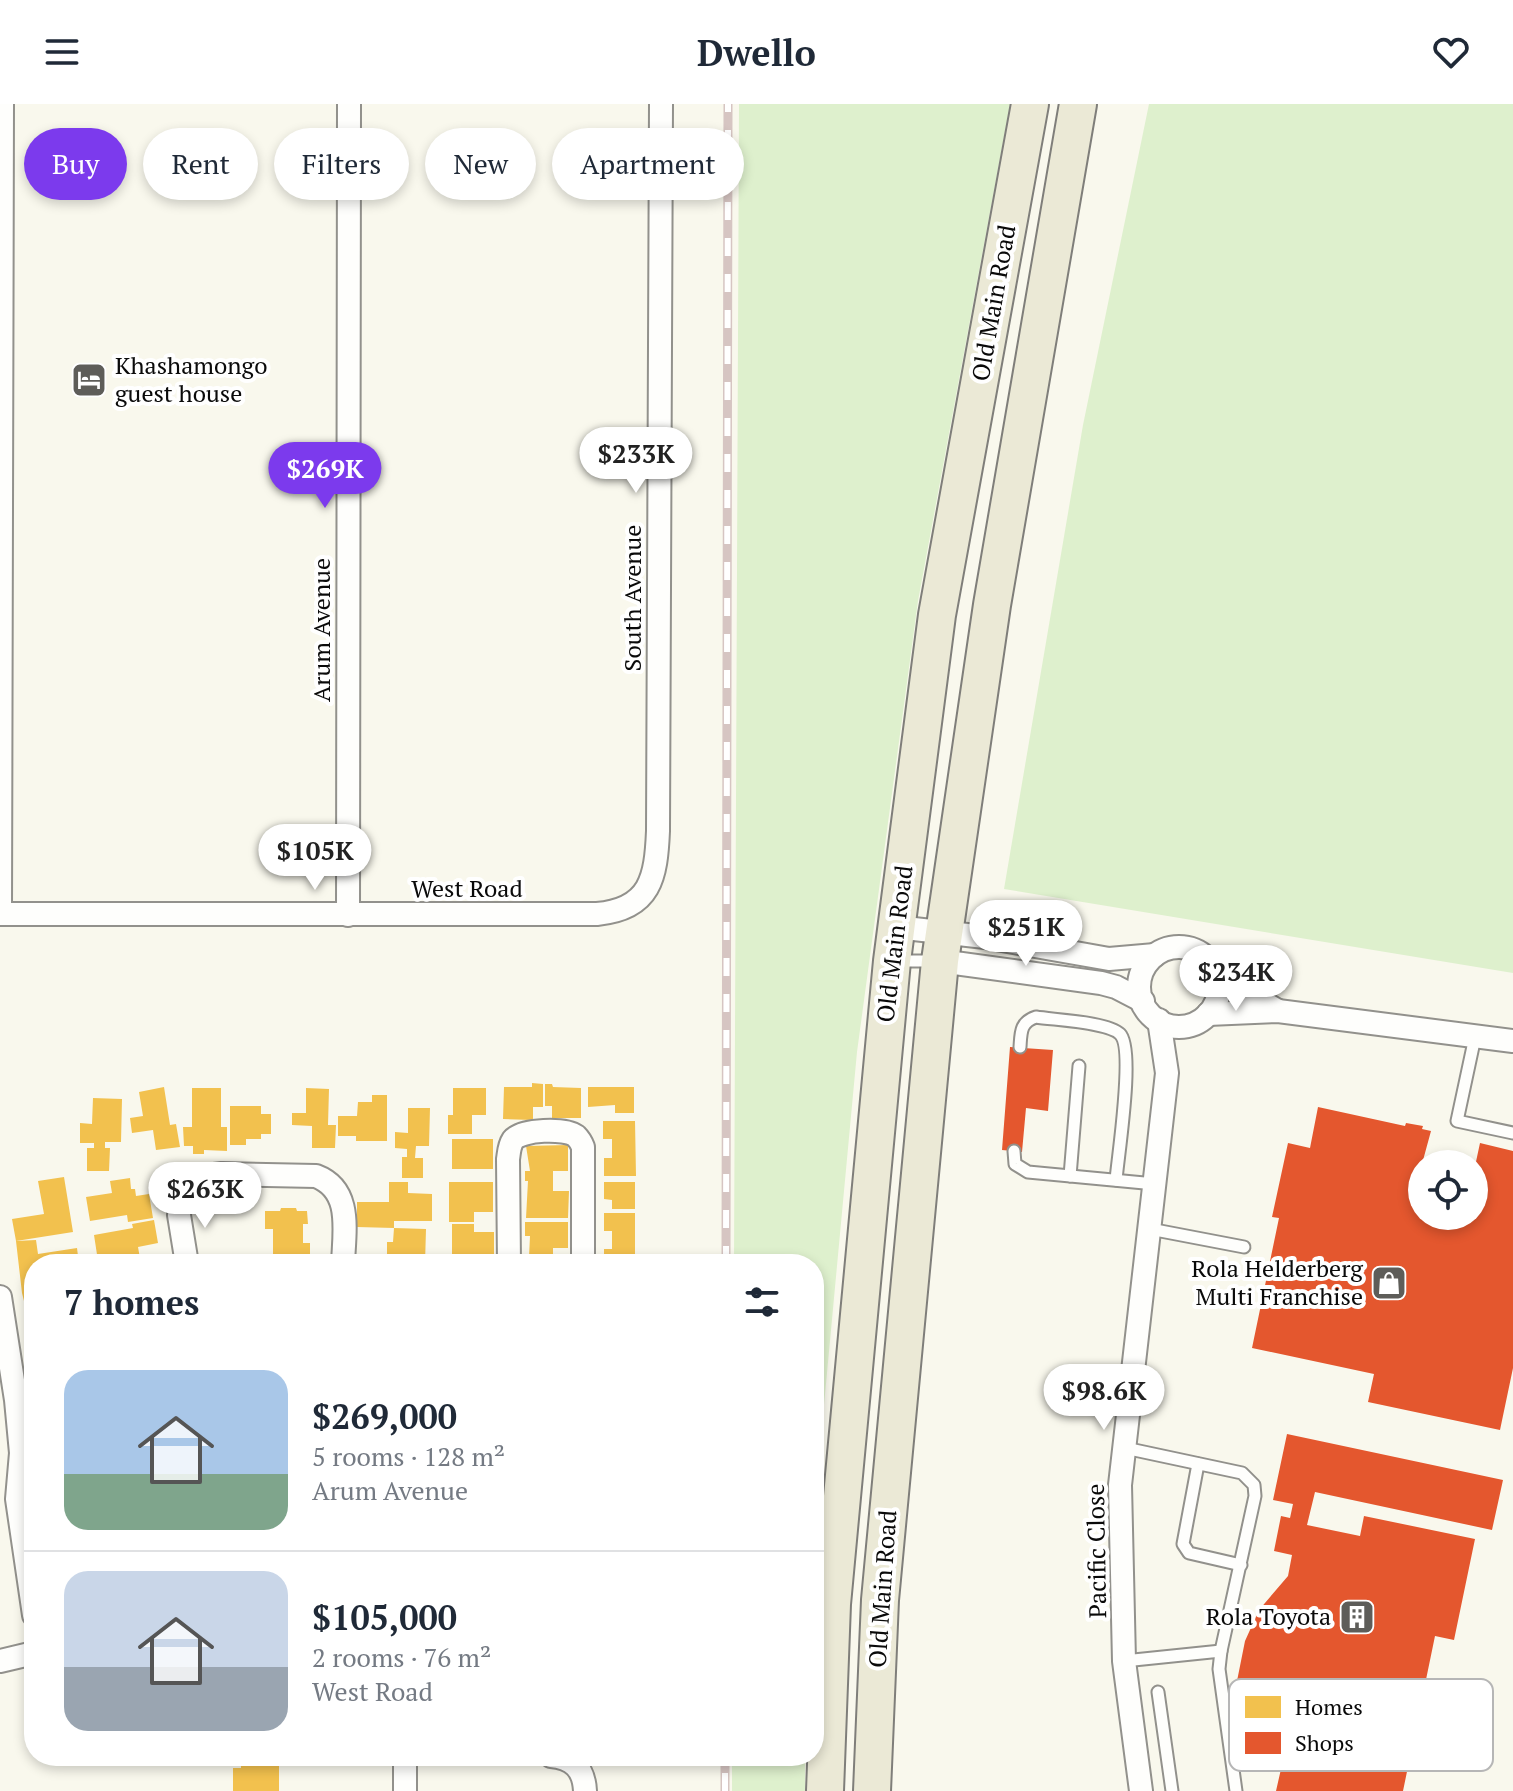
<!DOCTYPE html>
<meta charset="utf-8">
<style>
:root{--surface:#fff;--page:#f2f2f3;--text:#1f2937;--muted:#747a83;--line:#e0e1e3;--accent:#7c3aed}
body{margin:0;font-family:"PT Serif",serif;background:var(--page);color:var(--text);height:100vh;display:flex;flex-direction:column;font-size:30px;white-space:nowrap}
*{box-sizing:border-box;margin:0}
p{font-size:26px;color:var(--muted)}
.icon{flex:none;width:44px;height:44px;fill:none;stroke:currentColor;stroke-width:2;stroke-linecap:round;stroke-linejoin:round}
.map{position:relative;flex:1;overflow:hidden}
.side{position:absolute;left:24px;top:1150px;width:800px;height:512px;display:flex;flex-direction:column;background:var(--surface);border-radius:32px;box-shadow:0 4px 12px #0003}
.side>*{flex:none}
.banner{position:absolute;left:24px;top:24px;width:800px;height:72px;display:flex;gap:16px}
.fabs{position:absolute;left:1408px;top:1046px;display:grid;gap:16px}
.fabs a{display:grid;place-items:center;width:80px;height:80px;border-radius:50%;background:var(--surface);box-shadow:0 4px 12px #0003;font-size:40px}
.price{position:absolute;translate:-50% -68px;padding:0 18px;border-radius:28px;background:#fff;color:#222;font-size:26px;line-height:52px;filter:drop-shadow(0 2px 4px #0008)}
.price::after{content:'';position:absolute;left:50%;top:48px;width:24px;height:18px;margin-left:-12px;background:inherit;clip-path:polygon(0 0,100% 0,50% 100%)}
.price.active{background:var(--accent);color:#fff}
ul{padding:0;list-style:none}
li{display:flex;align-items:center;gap:24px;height:200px;padding:0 40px}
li+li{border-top:2px solid var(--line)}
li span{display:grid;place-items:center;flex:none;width:224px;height:160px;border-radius:24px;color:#555}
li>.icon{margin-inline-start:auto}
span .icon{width:96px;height:96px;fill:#fffc;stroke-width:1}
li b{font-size:34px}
h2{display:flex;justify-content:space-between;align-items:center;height:96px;padding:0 40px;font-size:34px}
.chip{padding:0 28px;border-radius:36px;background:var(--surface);box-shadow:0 4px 12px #0003;font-size:28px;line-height:72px}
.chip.active{background:var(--accent);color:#fff}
header{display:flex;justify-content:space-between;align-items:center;height:104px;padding:0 40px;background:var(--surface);font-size:36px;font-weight:800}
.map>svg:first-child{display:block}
.green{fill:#def0cd}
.homes{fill:#f2c14e}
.shops{fill:#e4572e}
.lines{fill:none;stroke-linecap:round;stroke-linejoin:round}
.service-casing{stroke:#92918c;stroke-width:15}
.minor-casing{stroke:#92918c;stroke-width:26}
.primary-casing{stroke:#7f7e7a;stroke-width:40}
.service{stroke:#fefefc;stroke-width:11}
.minor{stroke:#fefefc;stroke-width:22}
.primary{stroke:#ebe9d6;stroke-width:36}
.rail-casing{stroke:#d6c5c2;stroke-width:9}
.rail{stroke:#fff;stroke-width:6;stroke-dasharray:18;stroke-linecap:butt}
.labels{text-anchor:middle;stroke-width:8;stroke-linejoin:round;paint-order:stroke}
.street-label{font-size:24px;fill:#0a0a0a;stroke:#fff}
.poi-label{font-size:24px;fill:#0a0a0a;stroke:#fff;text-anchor:end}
.key{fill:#fff;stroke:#b6b6b6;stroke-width:2}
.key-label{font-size:22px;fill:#0a0a0a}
</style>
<header><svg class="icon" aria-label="menu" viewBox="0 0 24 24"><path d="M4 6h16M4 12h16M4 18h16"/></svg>Dwello<svg class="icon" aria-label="heart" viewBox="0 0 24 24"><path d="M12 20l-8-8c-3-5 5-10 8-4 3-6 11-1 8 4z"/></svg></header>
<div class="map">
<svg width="1513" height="1687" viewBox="0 0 1513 1687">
<rect width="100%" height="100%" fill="#f9f8ed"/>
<g class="green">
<path d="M739 0H1010L918 497 857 948 824 1301 814 1454V1160H734Z"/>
<path d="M1149 0H1513V869L1004 785 1083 321Z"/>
<rect x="732" y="1652" width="73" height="35"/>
</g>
<g class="homes">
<path d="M532 979 543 980V1003H533V1016L503 1015 504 983H532Z"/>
<path d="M545 980H552L553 983 581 984V1014H552V1002H545Z"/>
<path d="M164 983 170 1021 176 1020 180 1043 156 1046 153 1026 132 1029 130 1014 143 1012 139 988Z"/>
<path d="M588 983H634V1009H615V1001L588 1003Z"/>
<path d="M192 984H221V1023H227V1047L204 1046V1050H193V1042H184L183 1023H192Z"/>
<path d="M306 984 329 985 328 1021H336L335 1044H312V1022L292 1021V1009H306Z"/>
<path d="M453 984H486V1011H472V1030H448V1011H453Z"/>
<path d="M372 991H387V1037H356V1032H338V1012H357L358 998H372Z"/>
<path d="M93 994 122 995 121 1038H105V1044H110L109 1067H87V1044H94V1039H80V1019L92 1020Z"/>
<path d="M230 1002H261V1010H271V1030H261V1035H246V1041H230Z"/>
<path d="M408 1004H430L429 1042H416L415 1054H423V1074H402V1053H407V1045L395 1044V1028L408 1029Z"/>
<path d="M603 1017H635L636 1072H604V1054H612V1035H603Z"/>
<rect x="452" y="1035" width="41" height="30"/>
<path d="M568 1041V1067H553V1087H569L568 1114H526L528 1077H525V1067H530L526 1042Z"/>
<path d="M64 1073 73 1128 16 1137 12 1115 44 1110 38 1077Z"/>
<path d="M130 1074 131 1085H135L136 1092 149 1090 153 1114 128 1118 127 1111 90 1117 86 1093 112 1089 110 1077Z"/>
<path d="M389 1078H408V1089L432 1090V1117H394V1124L357 1123V1098H389Z"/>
<path d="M449 1078H493V1108H474V1118H449Z"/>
<path d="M604 1078H635V1105H612V1096L604 1095Z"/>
<path d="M281 1104H296L297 1107H307L308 1120H303V1139H310V1151H273V1125H265V1107H280Z"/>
<path d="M604 1109H635V1160H604V1145H612V1127H604Z"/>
<path d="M154 1116 158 1139 138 1143 141 1160H124L123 1153 98 1157 94 1131 133 1124 132 1120Z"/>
<path d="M525 1118H568V1144H553V1154L529 1153 530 1132H525Z"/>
<path d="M452 1120H474V1128H494V1158L452 1159Z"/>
<path d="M394 1124 426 1125 425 1160H392V1153H387V1138H393Z"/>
<path d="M36 1136 38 1150 77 1144 79 1160H34V1224L31 1225 22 1189 16 1137Z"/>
<path d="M281 1156 320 1157V1160H281Z"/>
<path d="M241 1652H279V1687H233V1664H241Z"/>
</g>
<g class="shops">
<path d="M1010 943 1053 946 1048 1007 1026 1004 1022 1048 1002 1046Z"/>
<path d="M1318 1003 1405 1022 1406 1019 1423 1022 1422 1025 1431 1027 1422 1060V1112H1474V1067L1480 1039 1513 1047V1264L1500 1326 1368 1298 1374 1270 1252 1244 1279 1114 1272 1113 1288 1039 1310 1044Z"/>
<path d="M1287 1330 1503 1376 1492 1426 1315 1388 1307 1421 1360 1432 1364 1412 1475 1435 1454 1536 1435 1532 1403 1687H1276L1281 1665 1260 1654 1243 1626 1237 1601V1577L1245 1537 1259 1506 1288 1472 1292 1451 1274 1447 1281 1412 1290 1414 1293 1400 1273 1396Z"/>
</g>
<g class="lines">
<defs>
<g id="service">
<path d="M897 857H935"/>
<path d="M1475 933 1457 1017 1513 1029"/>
<path d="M1020 943C1021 929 1020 918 1036 913 1055 916 1108 918 1120 930 1135 945 1118 1051 1116 1076"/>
<path d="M1014 1047 1015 1060 1028 1068 1155 1080"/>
<path d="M1070 1072 1079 962"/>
<path d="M1150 1125 1244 1143"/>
<path d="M1125 1344 1242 1369 1254 1381 1255 1392 1221 1547"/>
<path d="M1198 1360 1183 1440 1189 1449 1241 1461"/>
<path d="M1124 1557 1221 1547 1219 1565 1236 1687"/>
<path d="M1158 1588 1172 1687"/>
</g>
<g id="minor">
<path d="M0 810H597C651 805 656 773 658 727L661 0"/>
<path d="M0 810 2 0"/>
<path d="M348 811 349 0"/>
<path d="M896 823 985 833 1109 855 1155 851"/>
<circle cx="1179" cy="883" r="40"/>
<path d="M940 857 1101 879 1116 883 1143 897"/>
<path d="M1217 871 1278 907"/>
<path d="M1208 910 1278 907 1513 937"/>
<path d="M187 1160 179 1111 181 1091 188 1082 206 1072 222 1070 316 1072C353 1086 344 1128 343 1160"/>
<path d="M509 1160 508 1055C509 1049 509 1042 513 1036 522 1025 565 1024 576 1032 580 1036 581 1038 583 1043V1160"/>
<path d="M0 1193 16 1296 21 1349 17 1395 34 1511"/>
<path d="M0 1557 34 1549"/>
<path d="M551 1652C573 1654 584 1665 585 1687"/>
<path d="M405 1687V1652"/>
<path d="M1141 1687 1124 1557 1120 1381 1167 969 1159 916"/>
</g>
<g id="primary">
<path d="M825 1687 832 1500 892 857 937 511 1030 0"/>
<path d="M872 1687 880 1496 940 857 992 501 1078 0"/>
</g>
</defs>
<use href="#service" class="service-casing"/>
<use href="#minor" class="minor-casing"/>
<use href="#primary" class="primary-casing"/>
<use href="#service" class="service"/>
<use href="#minor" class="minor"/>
<use href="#primary" class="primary"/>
<defs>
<g id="rail">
<path d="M726 1160 728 0"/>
<path d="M725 1687V1652"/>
</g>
</defs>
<use href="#rail" class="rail-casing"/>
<use href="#rail" class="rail"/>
</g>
<defs>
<symbol id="hotel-square" viewBox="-11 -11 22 22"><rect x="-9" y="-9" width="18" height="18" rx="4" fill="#5e5d59" stroke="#fff"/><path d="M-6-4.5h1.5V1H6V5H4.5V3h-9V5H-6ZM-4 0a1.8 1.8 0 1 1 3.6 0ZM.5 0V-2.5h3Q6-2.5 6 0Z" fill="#fff"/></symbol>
<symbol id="shop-square" viewBox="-11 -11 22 22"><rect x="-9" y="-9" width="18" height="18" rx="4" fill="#5e5d59" stroke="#fff"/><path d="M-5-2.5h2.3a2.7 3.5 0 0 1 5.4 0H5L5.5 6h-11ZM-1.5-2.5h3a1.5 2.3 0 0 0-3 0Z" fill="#fff"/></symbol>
<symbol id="building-square" viewBox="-11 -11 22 22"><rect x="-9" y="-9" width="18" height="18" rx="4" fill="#5e5d59" stroke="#fff"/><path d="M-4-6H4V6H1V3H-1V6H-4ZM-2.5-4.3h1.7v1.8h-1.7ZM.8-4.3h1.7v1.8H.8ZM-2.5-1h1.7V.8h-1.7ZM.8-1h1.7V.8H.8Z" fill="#fff"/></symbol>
</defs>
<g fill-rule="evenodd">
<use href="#hotel-square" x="69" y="256" width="40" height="40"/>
<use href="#shop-square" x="1369" y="1159" width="40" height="40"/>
<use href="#building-square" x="1337" y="1493" width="40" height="40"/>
</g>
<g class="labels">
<g class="street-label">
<text transform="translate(994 199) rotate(-80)" y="8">Old Main Road</text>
<text transform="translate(633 494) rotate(-90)" y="8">South Avenue</text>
<text transform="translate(322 526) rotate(-90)" y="8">Arum Avenue</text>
<text x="467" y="793">West Road</text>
<text transform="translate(895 840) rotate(-83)" y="8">Old Main Road</text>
<text transform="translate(1097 1447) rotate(-91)" y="8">Pacific Close</text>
<text transform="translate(883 1485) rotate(-86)" y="8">Old Main Road</text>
</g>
<g class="poi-label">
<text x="115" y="270" text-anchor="start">Khashamongo<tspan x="115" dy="28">guest house</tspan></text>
<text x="1363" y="1173">Rola Helderberg<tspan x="1363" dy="28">Multi Franchise</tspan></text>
<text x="1331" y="1521">Rola Toyota</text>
</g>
</g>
<rect x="1229" y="1575" width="264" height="92" rx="12" class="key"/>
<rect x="1245" y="1592" width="36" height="22" fill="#f2c14e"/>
<rect x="1245" y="1628" width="36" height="22" fill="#e4572e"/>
<g class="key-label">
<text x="1295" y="1611">Homes</text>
<text x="1295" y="1647">Shops</text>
</g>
</svg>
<div class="fabs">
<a><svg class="icon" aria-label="locate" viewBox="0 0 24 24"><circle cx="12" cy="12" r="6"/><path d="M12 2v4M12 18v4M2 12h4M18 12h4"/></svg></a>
</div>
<b class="price" style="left:636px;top:391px">$233K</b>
<b class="price active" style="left:325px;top:406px">$269K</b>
<b class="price" style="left:315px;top:788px">$105K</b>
<b class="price" style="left:1026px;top:864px">$251K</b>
<b class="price" style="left:1236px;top:909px">$234K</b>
<b class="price" style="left:205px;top:1126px">$263K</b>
<b class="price" style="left:1104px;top:1328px">$98.6K</b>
<div class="banner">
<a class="chip active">Buy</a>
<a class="chip">Rent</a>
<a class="chip">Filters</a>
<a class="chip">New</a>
<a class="chip">Apartment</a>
</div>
<section class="side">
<h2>7 homes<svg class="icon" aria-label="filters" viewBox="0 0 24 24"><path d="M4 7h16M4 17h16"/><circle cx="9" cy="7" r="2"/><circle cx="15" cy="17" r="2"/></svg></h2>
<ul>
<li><span style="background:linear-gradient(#a9c7e8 65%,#7fa58c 0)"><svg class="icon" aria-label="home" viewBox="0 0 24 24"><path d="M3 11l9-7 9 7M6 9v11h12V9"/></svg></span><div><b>$269,000</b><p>5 rooms · 128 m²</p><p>Arum Avenue</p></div></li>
<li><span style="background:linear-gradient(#c9d6e8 60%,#9aa5b1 0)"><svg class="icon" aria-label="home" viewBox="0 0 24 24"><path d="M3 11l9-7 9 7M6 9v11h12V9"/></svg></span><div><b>$105,000</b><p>2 rooms · 76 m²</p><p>West Road</p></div></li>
</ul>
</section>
</div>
